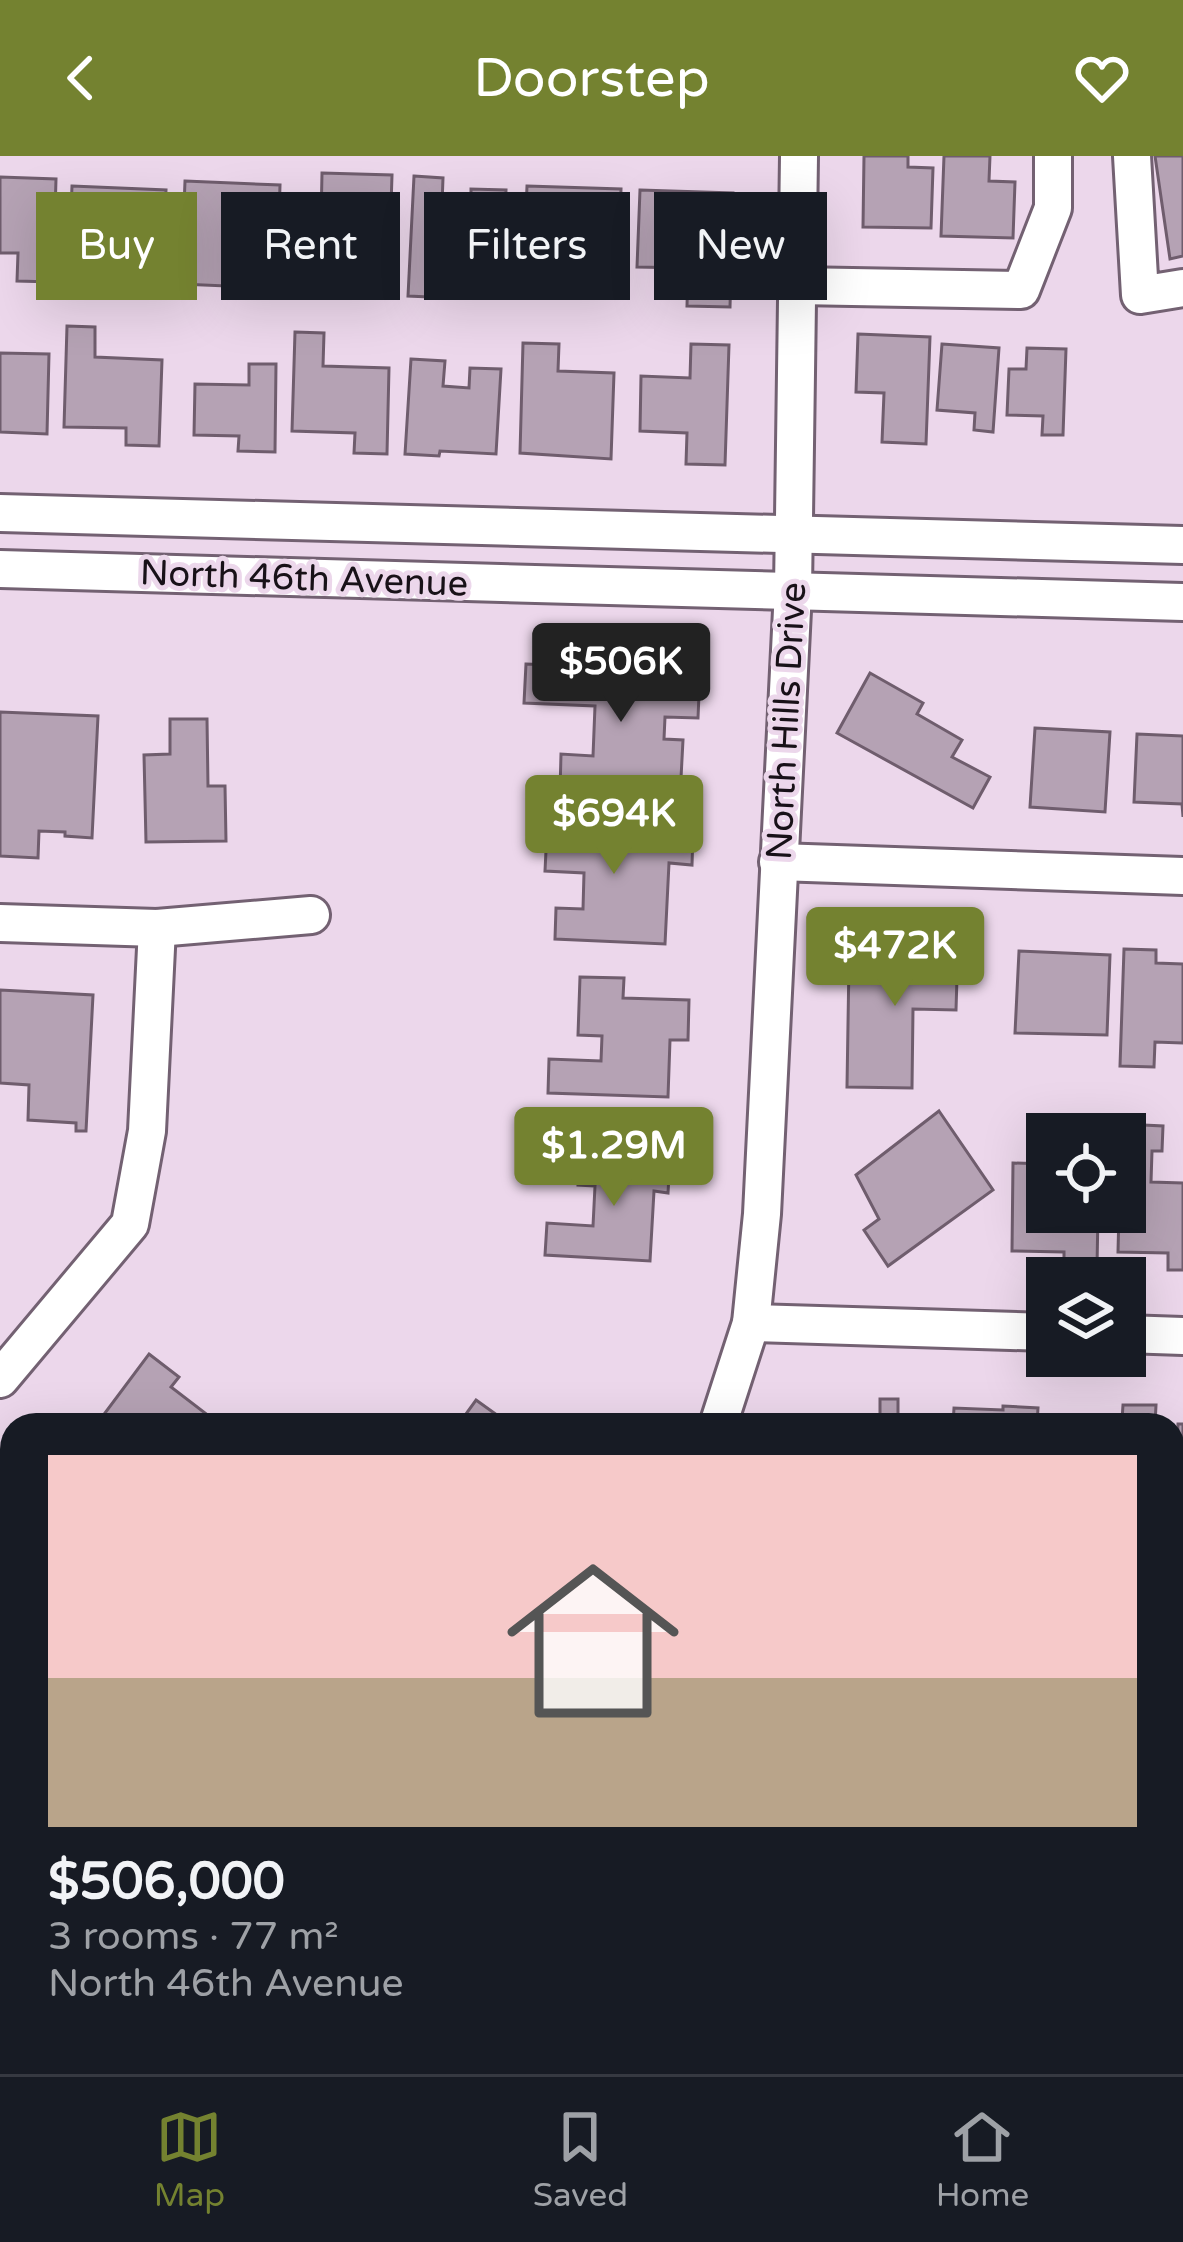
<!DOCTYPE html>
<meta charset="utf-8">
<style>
:root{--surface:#171b24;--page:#20242c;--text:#f1f3f6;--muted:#9ea1a6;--line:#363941;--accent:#748230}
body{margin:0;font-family:"Varela Round",sans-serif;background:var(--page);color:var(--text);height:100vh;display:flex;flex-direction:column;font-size:45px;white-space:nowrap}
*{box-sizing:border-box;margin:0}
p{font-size:39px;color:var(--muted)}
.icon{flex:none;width:66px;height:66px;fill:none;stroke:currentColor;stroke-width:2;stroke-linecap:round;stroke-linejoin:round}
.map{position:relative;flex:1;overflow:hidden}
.panel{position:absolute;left:0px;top:1257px;width:1185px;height:663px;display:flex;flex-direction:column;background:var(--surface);border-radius:36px 36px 0 0;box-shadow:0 12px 48px #0002}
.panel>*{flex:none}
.banner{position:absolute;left:36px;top:36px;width:1113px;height:108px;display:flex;gap:24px}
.fabs{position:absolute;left:1026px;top:957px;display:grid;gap:24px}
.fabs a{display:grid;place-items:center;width:120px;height:120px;border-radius:0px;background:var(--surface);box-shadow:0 12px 48px #0002;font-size:60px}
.price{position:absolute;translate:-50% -102px;padding:0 27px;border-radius:12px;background:var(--accent);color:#fff;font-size:39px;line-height:78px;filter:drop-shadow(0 3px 6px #0008)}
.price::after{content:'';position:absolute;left:50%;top:72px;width:36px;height:27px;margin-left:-18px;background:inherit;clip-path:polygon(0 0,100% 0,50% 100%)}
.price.current{background:#222;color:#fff}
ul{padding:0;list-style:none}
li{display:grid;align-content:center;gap:24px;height:636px;padding:0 48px}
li+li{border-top:3px solid var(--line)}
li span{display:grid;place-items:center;height:372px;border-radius:0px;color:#555}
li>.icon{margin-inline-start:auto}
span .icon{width:216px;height:216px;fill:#fffc;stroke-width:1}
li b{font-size:51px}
.pill{padding:0 42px;border-radius:0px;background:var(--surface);box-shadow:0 12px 48px #0002;font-size:42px;line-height:108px}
.pill.current{background:var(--accent);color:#fff}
header{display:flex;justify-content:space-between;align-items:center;height:156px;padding:0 48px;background:var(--accent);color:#fff;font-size:54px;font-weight:600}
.tabs{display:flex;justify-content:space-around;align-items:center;height:168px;border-top:3px solid var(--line);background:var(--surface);font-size:33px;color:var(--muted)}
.tabs a{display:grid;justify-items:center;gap:6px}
.tabs .current{color:var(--accent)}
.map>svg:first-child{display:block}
.building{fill:#b5a2b4;stroke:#6f5d6d;stroke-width:3}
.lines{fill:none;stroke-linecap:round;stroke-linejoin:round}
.minor-casing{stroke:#736172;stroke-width:42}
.minor{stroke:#fff;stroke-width:36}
.labels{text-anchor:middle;stroke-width:10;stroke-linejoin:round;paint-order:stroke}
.street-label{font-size:36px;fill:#181118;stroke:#ecd7eb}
</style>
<header><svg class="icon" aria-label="back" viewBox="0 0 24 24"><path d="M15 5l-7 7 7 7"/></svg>Doorstep<svg class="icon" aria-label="heart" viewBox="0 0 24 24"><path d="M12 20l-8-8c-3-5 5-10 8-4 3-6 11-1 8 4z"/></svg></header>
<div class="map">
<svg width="1183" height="1918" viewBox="0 0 1183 1918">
<rect width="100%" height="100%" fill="#ecd7eb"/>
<g class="building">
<path d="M864 0H908V11L933 12 931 72 863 71Z"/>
<path d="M944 0H990L989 25 1015 26 1013 82 941 80Z"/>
<path d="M1155 0H1183V100L1170 103Z"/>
<path d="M322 17 392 19 389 113 348 112 349 66 321 65Z"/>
<path d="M414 20 443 22 442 49 471 50V33L506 34 503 119 453 117 452 142 408 140Z"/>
<path d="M0 21 56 23 53 126 17 125 18 97H0Z"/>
<path d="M185 25 280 29 278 98 227 96 226 130 181 128Z"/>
<path d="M72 30 166 34 163 100 104 98 103 131 68 129Z"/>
<path d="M527 30 621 33 618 129 576 127 578 80 525 79Z"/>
<path d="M640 34 733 37 730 151 687 150 688 112 637 111Z"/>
<path d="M67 170 95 171V201L162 204 159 290 126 289V272L64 271Z"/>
<path d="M295 176 324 177 323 210 389 212 387 298 354 297 355 277 292 275Z"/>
<path d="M858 178 930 181 926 288 882 286 884 237 856 236Z"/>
<path d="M523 187 559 188 558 215 614 217 611 303 520 297Z"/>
<path d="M691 188 729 189 725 309 686 308 687 277 640 275 641 220 690 222Z"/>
<path d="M942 188 999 192 993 276 974 274 975 257 937 254Z"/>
<path d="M1027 192 1066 193 1063 279H1042L1043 260 1007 259 1009 213H1026Z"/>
<path d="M0 197 49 198 47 278 0 276Z"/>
<path d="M411 203 445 205 443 230 469 232 470 212 501 213 496 298 440 295 439 300 405 298Z"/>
<path d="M249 208H276L275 296 238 295 239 280 194 279 195 228 249 229Z"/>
<path d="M526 508 700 515 698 562 665 561 664 583 683 584 680 641 560 635 561 598 593 600 595 550 524 547Z"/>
<path d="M870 517 923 547 917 558 962 584 952 601 990 621 973 652 837 577Z"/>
<path d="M0 556 98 560 92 682 65 680V676L39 675 38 702 0 700Z"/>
<path d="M170 563H207L208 630H225L226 685 146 686 144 599 170 598Z"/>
<path d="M1035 572 1110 576 1105 656 1030 651Z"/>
<path d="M1137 578 1183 580V661L1182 648 1134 646Z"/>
<path d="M548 654 611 657V675L693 678 692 709 669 707 665 788 555 783 556 752 583 753 584 717 545 715Z"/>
<path d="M879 788 958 789 956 854 913 853 912 932 847 931 849 806 879 807Z"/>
<path d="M1124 793 1156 794V807L1183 808V887L1155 886 1154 911 1120 910Z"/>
<path d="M1019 795 1110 799 1107 879 1015 877Z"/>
<path d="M580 821 624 822 623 842 689 844 688 884H670L668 941 548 937 549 903 601 905 602 880 578 879Z"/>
<path d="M0 834 93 839 86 975H76V967L28 964 29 929 0 927Z"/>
<path d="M939 955 993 1034 888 1110 864 1074 879 1063 856 1019Z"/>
<path d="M1122 968 1163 970 1162 995H1152L1151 1026 1183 1027V1114H1168V1097L1118 1096 1119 1056H1125V978H1122Z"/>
<path d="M580 997 670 1001 668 1037 654 1035 650 1105 545 1099 547 1067 593 1070 595 1030 578 1029Z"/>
<path d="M1013 1007 1047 1008V1056H1098L1097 1111 1064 1110V1096L1012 1095Z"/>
<path d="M149 1198 179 1221 171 1231 209 1260 203 1269H96Z"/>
<path d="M880 1243H898V1262L915 1263V1269H815V1264L880 1265Z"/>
<path d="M476 1244 511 1269H458Z"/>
<path d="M1123 1249H1156L1155 1269H1061V1262L1122 1264Z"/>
<path d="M1003 1250 1038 1252 1037 1269H953L954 1252 1003 1254Z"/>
<path d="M1178 1268H1183V1356H1174Z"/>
<path d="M12 1353V1464L0 1455V1370Z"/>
<path d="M0 1479 12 1488V1536L4 1530 0 1535Z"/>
<path d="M1179 1688 1183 1689V1778H1176Z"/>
<path d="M8 1828 12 1831V1894L0 1884V1838Z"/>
<path d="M29 1908H81L74 1918H42Z"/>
<rect x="341" y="1908" width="79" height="10"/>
<path d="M512 1908 594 1910 593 1918H511Z"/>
<path d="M720 1908H753V1917L800 1918H720Z"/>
<path d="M1044 1908 1131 1909V1918H1043Z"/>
</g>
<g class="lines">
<defs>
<g id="minor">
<path d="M1132 0 1140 139 1183 132"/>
<path d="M797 130 1021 134 1053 52V0"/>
<path d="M0 357 1183 389"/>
<path d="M0 413 1183 446"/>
<path d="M778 706 1183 720"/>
<path d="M0 767 157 772 311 759"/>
<path d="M751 1167 1047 1176"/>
<path d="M1125 1178 1183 1180"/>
<path d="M0 1223 130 1068 147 975 157 772"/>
<path d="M718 1269 751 1167 762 1058 793 434 799 0"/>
<path d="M1173 1616H1183"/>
<path d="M224 1918 232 1908"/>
</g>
</defs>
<use href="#minor" class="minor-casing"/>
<use href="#minor" class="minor"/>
</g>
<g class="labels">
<g class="street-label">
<text transform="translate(304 421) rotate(2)" y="13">North 46th Avenue</text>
<text transform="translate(785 565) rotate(-87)" y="13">North Hills Drive</text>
</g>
</g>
</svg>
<div class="fabs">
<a><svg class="icon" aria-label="locate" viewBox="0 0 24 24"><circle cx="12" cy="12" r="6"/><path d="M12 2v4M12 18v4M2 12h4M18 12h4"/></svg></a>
<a><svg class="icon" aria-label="layers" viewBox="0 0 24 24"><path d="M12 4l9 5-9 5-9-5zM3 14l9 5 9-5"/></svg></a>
</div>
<b class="price current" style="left:621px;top:569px">$506K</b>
<b class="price" style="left:614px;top:721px">$694K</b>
<b class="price" style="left:895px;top:853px">$472K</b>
<b class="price" style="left:614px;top:1053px">$1.29M</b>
<div class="banner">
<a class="pill current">Buy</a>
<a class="pill">Rent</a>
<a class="pill">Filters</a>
<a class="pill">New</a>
</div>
<section class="panel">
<ul>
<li><span style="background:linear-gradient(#f6c9c9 60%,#b9a48a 0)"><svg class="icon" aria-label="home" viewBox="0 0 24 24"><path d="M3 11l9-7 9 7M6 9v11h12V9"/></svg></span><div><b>$506,000</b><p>3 rooms · 77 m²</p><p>North 46th Avenue</p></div></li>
</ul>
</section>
</div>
<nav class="tabs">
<a class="current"><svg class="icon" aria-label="map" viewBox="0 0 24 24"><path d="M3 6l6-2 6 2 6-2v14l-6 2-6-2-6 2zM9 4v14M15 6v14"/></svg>Map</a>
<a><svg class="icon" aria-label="saved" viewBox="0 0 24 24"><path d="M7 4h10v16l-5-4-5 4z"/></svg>Saved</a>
<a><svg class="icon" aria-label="home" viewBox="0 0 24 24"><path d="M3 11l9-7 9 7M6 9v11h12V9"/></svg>Home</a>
</nav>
